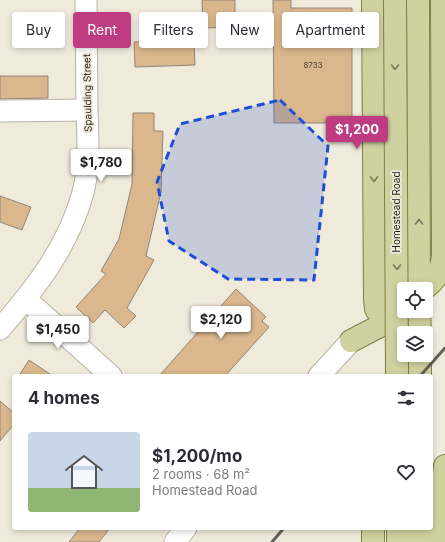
<!DOCTYPE html>
<meta charset="utf-8">
<style>
:root{--surface:#fff;--page:#f2f2f3;--text:#2b2b33;--muted:#7c7c81;--accent:#bf3c82}
body{margin:0;font-family:Inter,sans-serif;background:var(--page);color:var(--text);height:100vh;display:flex;flex-direction:column;font-size:15px;white-space:nowrap}
*{box-sizing:border-box;margin:0}
p{font-size:13px;color:var(--muted)}
.icon{flex:none;width:22px;height:22px;fill:none;stroke:currentColor;stroke-width:2;stroke-linecap:round;stroke-linejoin:round}
.map{position:relative;flex:1;overflow:hidden}
.side{position:absolute;left:12px;top:374px;width:421px;height:156px;display:flex;flex-direction:column;background:var(--surface);border-radius:4px;box-shadow:0 2px 6px #0003}
.side>*{flex:none}
.top-card{position:absolute;left:12px;top:12px;width:421px;height:36px;display:flex;gap:8px}
.buttons{position:absolute;left:397px;top:282px;display:grid;gap:8px}
.buttons a{display:grid;place-items:center;width:36px;height:36px;border-radius:4px;background:var(--surface);box-shadow:0 2px 6px #0003;font-size:20px}
.price{position:absolute;translate:-50% -34px;padding:0 9px;border-radius:4px;background:#fff;color:#222;font-size:13px;line-height:26px;filter:drop-shadow(0 1px 2px #0008)}
.price::after{content:'';position:absolute;left:50%;top:24px;width:12px;height:9px;margin-left:-6px;background:inherit;clip-path:polygon(0 0,100% 0,50% 100%)}
.price.active{background:var(--accent);color:#fff}
ul{padding:0;list-style:none}
li{display:flex;align-items:center;gap:12px;height:100px;padding:0 16px}
li span{display:grid;place-items:center;flex:none;width:112px;height:80px;border-radius:4px;color:#555}
li>.icon{margin-inline-start:auto}
span .icon{width:48px;height:48px;fill:#fffc;stroke-width:1}
li b{font-size:17px}
h2{display:flex;justify-content:space-between;align-items:center;height:48px;padding:0 16px;font-size:17px}
.pill{padding:0 14px;border-radius:4px;background:var(--surface);box-shadow:0 2px 6px #0003;font-size:14px;line-height:36px}
.pill.active{background:var(--accent);color:#fff}
.map>svg:first-child{display:block}
.building{fill:#dab78d;stroke:#90867b}
.lines{fill:none;stroke-linecap:round;stroke-linejoin:round}
.minor-casing{stroke:#b9b3a5;stroke-width:23}
.major-casing{stroke:#7d7e46;stroke-width:24}
.minor{stroke:#fff;stroke-width:21}
.major{stroke:#cfd19f;stroke-width:22}
.rail{stroke:#636057;stroke-width:3}
.major-bridge-casing{stroke:#7d7e46;stroke-width:24;stroke-linecap:butt}
.major-bridge{stroke:#cfd19f;stroke-width:22}
.oneway{stroke:#77775b}
.marked{fill:#1d4ed8;fill-opacity:0.2;stroke:#1d4ed8;stroke-width:3;stroke-dasharray:8 5;stroke-linejoin:round}
.labels{text-anchor:middle;stroke-width:3.5;stroke-linejoin:round;paint-order:stroke}
.number-label{font-size:8px;fill:#4e4434}
.street-label{font-size:10px;fill:#1f1d17;stroke:#f0eadb}
</style>
<div class="map">
<svg width="445" height="542" viewBox="0 0 445 542">
<rect width="100%" height="100%" fill="#f0eadb"/>
<g class="building">
<path d="M202 0H235V27L203 28Z"/>
<path d="M273 0H291V8H352V123H274Z"/>
<path d="M194 40 195 65 135 67 134 42Z"/>
<path d="M0 76H48V98L0 99Z"/>
<path d="M133 113H154V131H163L161 192 146 256 154 260 127 308 136 316 124 328 105 310 93 323 76 307 106 274 101 271 119 239 132 184Z"/>
<path d="M0 196 31 207 22 230 0 222Z"/>
<path d="M236 289 266 317 262 321 269 327 225 376H159Z"/>
<path d="M29 360 53 376H19Z"/>
<path d="M0 401 14 413V424L0 441Z"/>
<path d="M80 528H110L99 542H69Z"/>
</g>
<g class="lines">
<defs>
<g id="minor">
<path d="M0 111 87 110"/>
<path d="M26 299 111 376"/>
<path d="M0 329C35 289 67 248 82 196 90 169 88 140 87 112 87 75 86 37 86 0"/>
<path d="M319 376 351 341"/>
<path d="M175 542 186 528"/>
</g>
<g id="major">
<path d="M373 0 375 299 376 309 381 316 389 318"/>
<path d="M418 0 419 289"/>
<path d="M424 289C437 279 442 270 443 254L442 0"/>
<path d="M419 311 420 333"/>
<path d="M351 341 378 327 397 311"/>
<path d="M420 355V376"/>
<path d="M398 528V542"/>
<path d="M420 528V542"/>
<path d="M373 542V531"/>
<path d="M442 542 441 498 445 466"/>
</g>
</defs>
<use href="#minor" class="minor-casing"/>
<use href="#major" class="major-casing"/>
<use href="#minor" class="minor"/>
<use href="#major" class="major"/>
<g class="rail">
<path d="M420 376 445 348"/>
<path d="M272 542 284 528"/>
</g>
<defs>
<path id="major-bridge" d="M395 0 397 376"/>
</defs>
<use href="#major-bridge" class="major-bridge-casing"/>
<use href="#major-bridge" class="major-bridge"/>
</g>
<defs><path id="oneway-chevron" d="M-2-3.5L2.5 0L-2 3.5" fill="none" stroke-width="1.6" stroke-linecap="round" stroke-linejoin="round"/></defs>
<g class="oneway">
<use href="#oneway-chevron" transform="translate(395 67) rotate(90)"/>
<use href="#oneway-chevron" transform="translate(374 179) rotate(90)"/>
<use href="#oneway-chevron" transform="translate(419 222) rotate(-90)"/>
<use href="#oneway-chevron" transform="translate(397 267) rotate(90)"/>
</g>
<path class="marked" d="M280 100 328 146 314 280 228 279 169 241 157 182 180 124Z"/>
<g class="labels">
<g class="number-label">
<text x="313" y="68">8733</text>
</g>
<g class="street-label">
<text transform="translate(87 93) rotate(-91)" y="4">Spaulding Street</text>
<text transform="translate(396 212) rotate(-90)" y="4">Homestead Road</text>
</g>
</g>
</svg>
<div class="buttons">
<a><svg class="icon" aria-label="locate" viewBox="0 0 24 24"><circle cx="12" cy="12" r="6"/><path d="M12 2v4M12 18v4M2 12h4M18 12h4"/></svg></a>
<a><svg class="icon" aria-label="layers" viewBox="0 0 24 24"><path d="M12 4l9 5-9 5-9-5zM3 14l9 5 9-5"/></svg></a>
</div>
<b class="price active" style="left:357px;top:150px">$1,200</b>
<b class="price" style="left:101px;top:183px">$1,780</b>
<b class="price" style="left:221px;top:340px">$2,120</b>
<b class="price" style="left:58px;top:350px">$1,450</b>
<div class="top-card">
<a class="pill">Buy</a>
<a class="pill active">Rent</a>
<a class="pill">Filters</a>
<a class="pill">New</a>
<a class="pill">Apartment</a>
</div>
<section class="side">
<h2>4 homes<svg class="icon" aria-label="filters" viewBox="0 0 24 24"><path d="M4 7h16M4 17h16"/><circle cx="9" cy="7" r="2"/><circle cx="15" cy="17" r="2"/></svg></h2>
<ul>
<li><span style="background:linear-gradient(#c9d6e8 70%,#8fb573 0)"><svg class="icon" aria-label="home" viewBox="0 0 24 24"><path d="M3 11l9-7 9 7M6 9v11h12V9"/></svg></span><div><b>$1,200/mo</b><p>2 rooms · 68 m²</p><p>Homestead Road</p></div><svg class="icon" aria-label="heart" viewBox="0 0 24 24"><path d="M12 20l-8-8c-3-5 5-10 8-4 3-6 11-1 8 4z"/></svg></li>
</ul>
</section>
</div>
